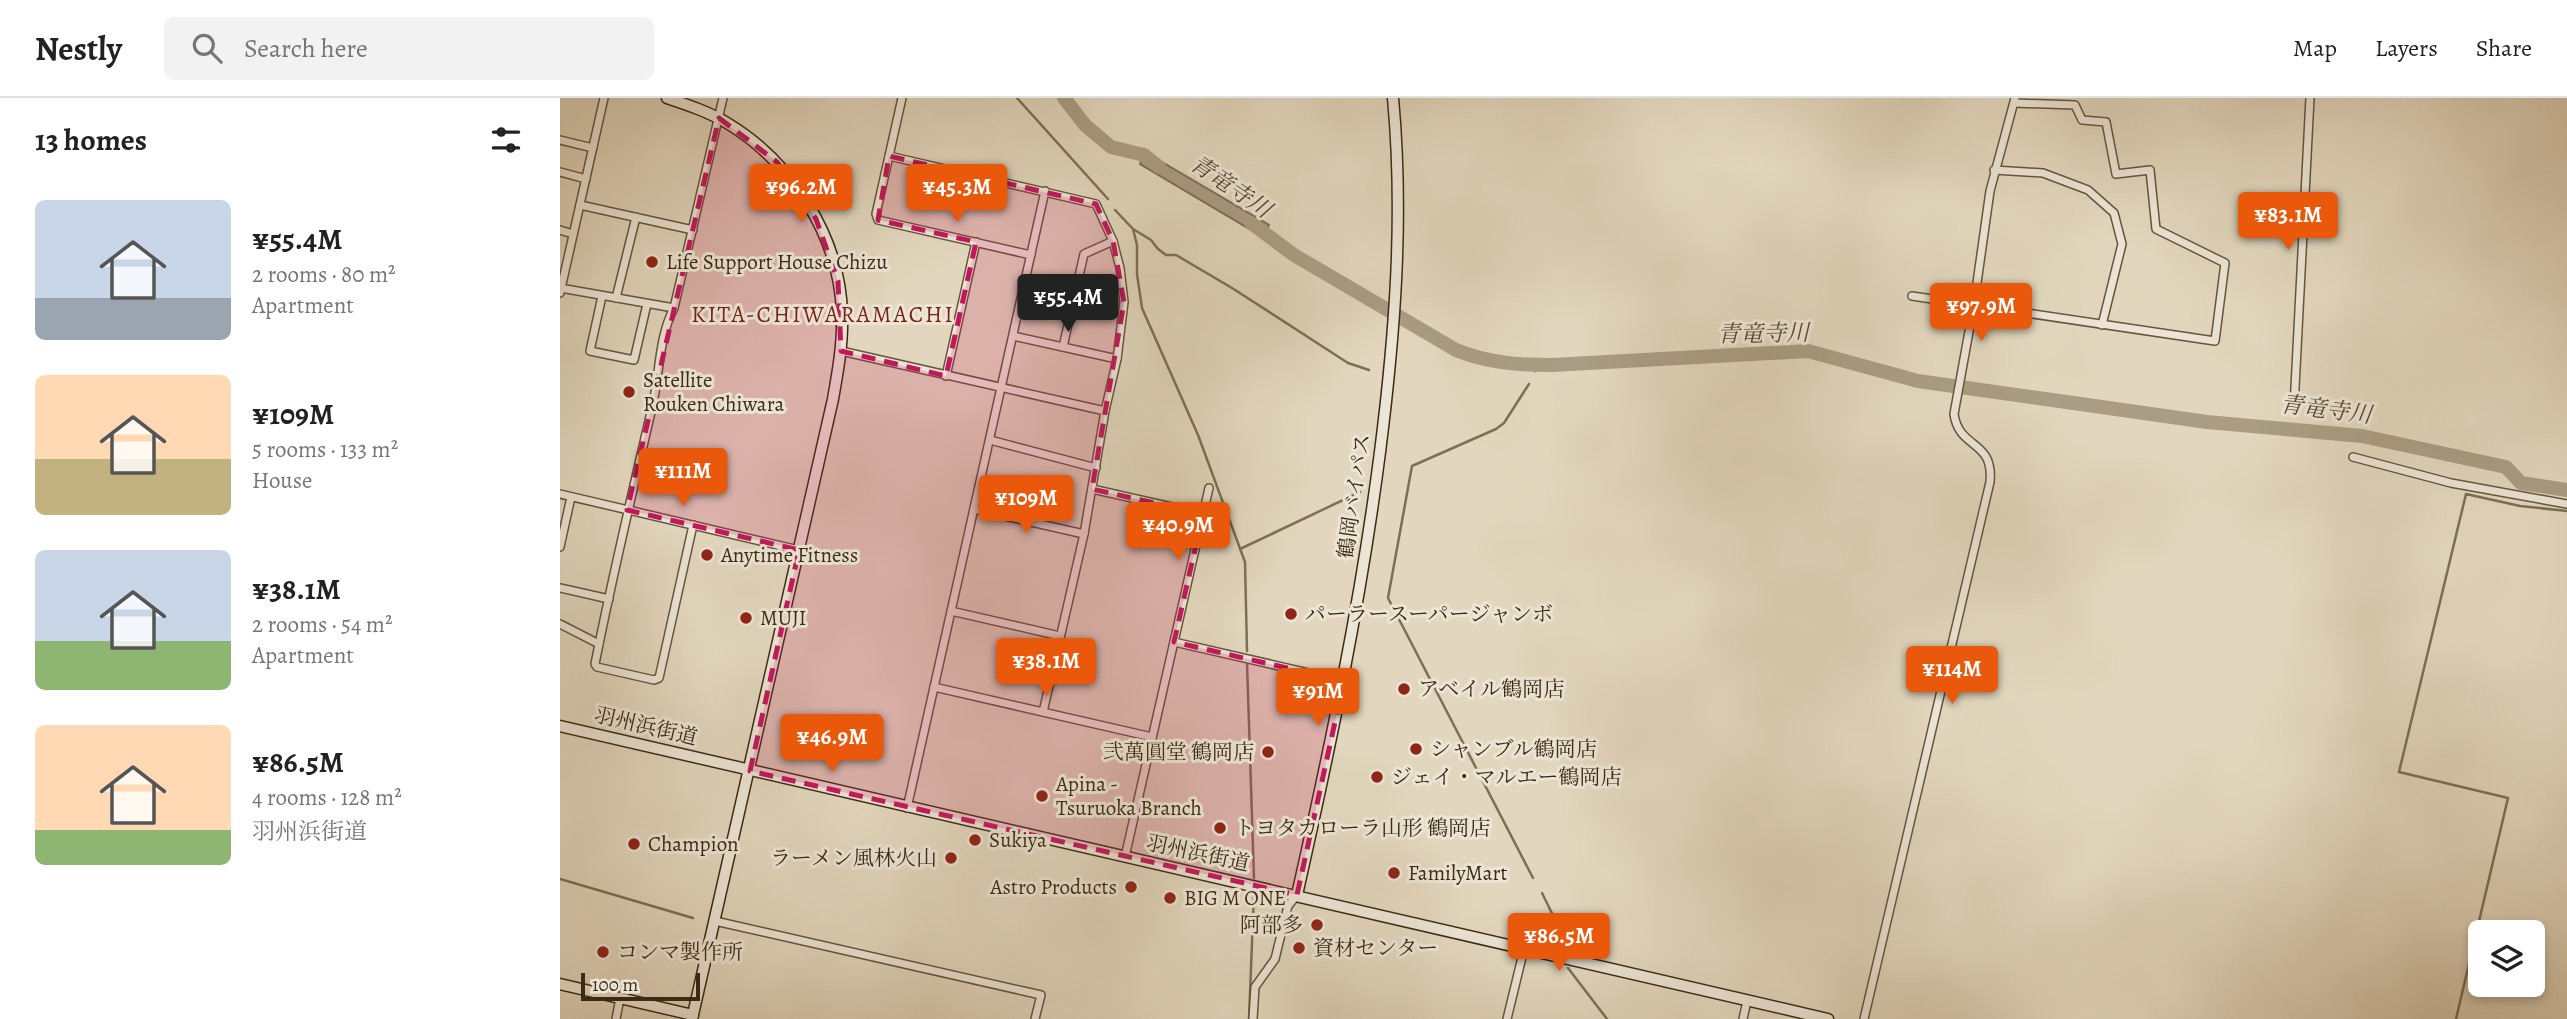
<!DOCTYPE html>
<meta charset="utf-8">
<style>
:root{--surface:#fff;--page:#f2f2f2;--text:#222;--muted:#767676;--line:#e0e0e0;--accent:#ea580c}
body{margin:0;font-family:Alegreya,"Noto Serif JP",serif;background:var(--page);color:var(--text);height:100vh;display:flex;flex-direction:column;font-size:26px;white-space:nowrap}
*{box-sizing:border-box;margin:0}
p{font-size:23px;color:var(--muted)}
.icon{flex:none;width:38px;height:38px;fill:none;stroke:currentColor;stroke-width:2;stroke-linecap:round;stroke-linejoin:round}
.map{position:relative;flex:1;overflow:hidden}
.side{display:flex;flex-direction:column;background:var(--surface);width:560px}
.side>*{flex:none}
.fabs{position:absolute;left:1908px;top:822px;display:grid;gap:14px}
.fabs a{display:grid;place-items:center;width:77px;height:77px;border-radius:10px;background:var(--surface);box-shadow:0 4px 10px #0003;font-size:35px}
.scale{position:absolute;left:21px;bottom:18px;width:119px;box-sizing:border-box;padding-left:7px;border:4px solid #3c2b14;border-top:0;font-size:19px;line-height:24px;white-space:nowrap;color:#3c2b14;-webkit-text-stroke:5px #ece5d5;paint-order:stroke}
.price{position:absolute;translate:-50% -60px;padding:0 16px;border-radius:7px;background:var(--accent);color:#fff;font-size:23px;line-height:46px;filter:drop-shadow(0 2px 4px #0008)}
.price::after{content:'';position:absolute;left:50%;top:42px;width:21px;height:16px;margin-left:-10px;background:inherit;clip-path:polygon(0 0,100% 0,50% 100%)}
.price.selected{background:#222;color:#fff}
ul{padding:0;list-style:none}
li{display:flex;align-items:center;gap:21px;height:175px;padding:0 35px}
li span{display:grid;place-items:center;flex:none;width:196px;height:140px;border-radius:10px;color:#555}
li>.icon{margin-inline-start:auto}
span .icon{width:84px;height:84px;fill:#fffc;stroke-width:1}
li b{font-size:30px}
h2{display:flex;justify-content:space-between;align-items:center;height:84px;padding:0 35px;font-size:30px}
header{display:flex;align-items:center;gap:42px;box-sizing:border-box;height:98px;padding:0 35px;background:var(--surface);border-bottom:2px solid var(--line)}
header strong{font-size:33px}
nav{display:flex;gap:38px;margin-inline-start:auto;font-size:24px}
.search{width:490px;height:63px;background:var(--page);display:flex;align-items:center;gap:18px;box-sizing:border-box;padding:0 24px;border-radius:10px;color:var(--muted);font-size:26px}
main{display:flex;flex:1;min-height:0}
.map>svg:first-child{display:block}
.water{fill:#aa9d84;stroke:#7e6f57;stroke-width:2}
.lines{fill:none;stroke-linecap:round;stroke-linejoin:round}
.stream{stroke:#7e6f57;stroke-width:2.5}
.river{stroke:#aa9d84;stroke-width:14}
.street-casing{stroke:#66563e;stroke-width:10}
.secondary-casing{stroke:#3c2b14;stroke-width:13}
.street{stroke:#ece5d5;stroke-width:7}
.secondary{stroke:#ece5d5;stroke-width:10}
.marked{fill:#c2185b;fill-opacity:0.2;stroke:#c2185b;stroke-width:5;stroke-dasharray:14 9;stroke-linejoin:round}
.poi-dot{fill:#8f2418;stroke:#ece5d5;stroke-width:2.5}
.labels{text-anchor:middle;stroke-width:6;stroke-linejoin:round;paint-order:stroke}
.poi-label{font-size:21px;fill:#3c2b14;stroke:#ece5d5;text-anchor:start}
.street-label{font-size:21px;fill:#3c2b14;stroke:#ece5d5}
.water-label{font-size:23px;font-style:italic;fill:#584830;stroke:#ece5d5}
.neighbourhood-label{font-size:23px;letter-spacing:2px;fill:#7a1f14;stroke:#ece5d5}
</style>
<header>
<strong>Nestly</strong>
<div class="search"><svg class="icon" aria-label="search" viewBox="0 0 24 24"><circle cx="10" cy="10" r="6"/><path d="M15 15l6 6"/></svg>Search here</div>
<nav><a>Map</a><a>Layers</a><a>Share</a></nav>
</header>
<main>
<section class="side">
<h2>13 homes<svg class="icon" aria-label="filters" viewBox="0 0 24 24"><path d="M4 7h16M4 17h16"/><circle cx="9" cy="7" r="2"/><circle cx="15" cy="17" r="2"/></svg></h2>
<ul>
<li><span style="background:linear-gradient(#c9d6e8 70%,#9aa5b1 0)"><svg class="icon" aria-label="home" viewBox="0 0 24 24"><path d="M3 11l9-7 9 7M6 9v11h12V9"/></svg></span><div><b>¥55.4M</b><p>2 rooms · 80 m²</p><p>Apartment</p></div></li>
<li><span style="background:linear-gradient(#ffd9b3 60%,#c2b280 0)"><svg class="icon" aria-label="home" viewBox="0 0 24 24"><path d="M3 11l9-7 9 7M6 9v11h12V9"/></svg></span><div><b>¥109M</b><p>5 rooms · 133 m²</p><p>House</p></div></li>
<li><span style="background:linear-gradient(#c9d6e8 65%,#8fb573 0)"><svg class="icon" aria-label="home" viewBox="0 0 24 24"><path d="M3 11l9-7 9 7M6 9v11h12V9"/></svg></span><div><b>¥38.1M</b><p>2 rooms · 54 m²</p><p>Apartment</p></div></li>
<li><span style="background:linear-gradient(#ffd9b3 75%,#8fb573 0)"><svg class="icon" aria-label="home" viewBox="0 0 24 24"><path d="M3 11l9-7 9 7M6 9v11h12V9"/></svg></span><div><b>¥86.5M</b><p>4 rooms · 128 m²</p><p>羽州浜街道</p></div></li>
</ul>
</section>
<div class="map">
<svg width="2007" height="921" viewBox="0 0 2007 921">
<rect width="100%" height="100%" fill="#e2d7be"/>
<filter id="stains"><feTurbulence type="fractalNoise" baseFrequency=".00286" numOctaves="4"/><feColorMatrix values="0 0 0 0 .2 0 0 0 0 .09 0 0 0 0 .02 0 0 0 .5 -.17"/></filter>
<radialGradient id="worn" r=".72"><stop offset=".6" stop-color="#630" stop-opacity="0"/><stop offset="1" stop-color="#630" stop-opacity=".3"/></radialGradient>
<path class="water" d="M585 54 709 127 703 139 580 66Z"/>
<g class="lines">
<g class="stream">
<path d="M457 0 548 101"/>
<path d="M555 112 573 131 591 142 598 151 606 157H616L672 190 788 265 809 272"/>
<path d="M573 131 577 147V176L582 210 638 337 685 464 687 553"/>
<path d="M975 273 979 267"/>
<path d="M969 286 944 325 936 331 852 368 828 500 973 780"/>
<path d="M680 451 800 394"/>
<path d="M687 565 694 780"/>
<path d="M0 781 133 820"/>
<path d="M982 795 1009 850"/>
<path d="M1008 870 1047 921"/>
<path d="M689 921 694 794"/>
<path d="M1896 921 1948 700 1839 674 1906 396 1960 408 2007 413"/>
</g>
<g class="river">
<path d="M504 0 525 27 551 49 584 57 599 69"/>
<path d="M691 125 734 157 896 252C928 265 958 267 992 267L1248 253 1358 283 1647 324 1802 338 1946 369 1961 385 2007 392"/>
</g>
<defs>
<g id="street">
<path d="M342 0 316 116 318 122 471 157"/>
<path d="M0 42 33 50"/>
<path d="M329 58 536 106 553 143 560 170 564 204 557 261 545 313 524 436 483 614"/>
<path d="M1434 72 1483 75 1528 92 1554 115 1562 146 1542 227"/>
<path d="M0 74 26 81"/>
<path d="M20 107 133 132"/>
<path d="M0 132 13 136"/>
<path d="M0 190 114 210"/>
<path d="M0 195 44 0"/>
<path d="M42 198 30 253 74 262 87 206"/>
<path d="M1352 198 1655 243 1665 165 1596 131 1590 72 1556 76 1546 24 1522 22 1515 7 1454 5"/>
<path d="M56 200 76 119"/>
<path d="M453 238 557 261"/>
<path d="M503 249 524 156 553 143"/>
<path d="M281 253 545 313"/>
<path d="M386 278 416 144"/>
<path d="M1734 309 1750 0"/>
<path d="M430 342 536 370"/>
<path d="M1793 359 1891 385 2007 406"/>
<path d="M532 391 643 416"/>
<path d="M0 396 239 452"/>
<path d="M414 411 524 436"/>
<path d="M133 427 99 580 94 582 37 569 35 566C52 480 72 395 92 310 100 277 98 240 114 210L163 0"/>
<path d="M0 449 11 399"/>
<path d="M0 490 49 501"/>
<path d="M391 513 500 538"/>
<path d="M0 526 39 546"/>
<path d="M614 544 784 583"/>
<path d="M374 589 592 639"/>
<path d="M347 710 485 93"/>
<path d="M565 759 649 390"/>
<path d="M155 823 481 897 475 921"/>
<path d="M56 921 60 900"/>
<path d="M693 921 695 889 715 861 728 808 737 797"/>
<path d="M947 921 964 851"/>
<path d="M1183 921 1187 903"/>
<path d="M1304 921 1430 384C1434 341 1399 352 1394 316L1414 206 1430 93 1455 0"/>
</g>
<g id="secondary">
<path d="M107 0C128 7 149 14 167 25 232 64 280 139 282 216 283 245 278 273 273 301L132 921"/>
<path d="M0 628 1268 921"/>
<path d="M737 797C770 650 801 503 820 354 835 236 844 119 833 0"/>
<path d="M0 886 133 917"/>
</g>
</defs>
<use href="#street" class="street-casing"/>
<use href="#secondary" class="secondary-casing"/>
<use href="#street" class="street"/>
<use href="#secondary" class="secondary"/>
</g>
<path class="marked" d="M159 20 217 64 256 121 278 183 281 253 386 278 416 144 318 122 329 58 536 106 553 143 564 204 532 391 643 416 614 544 784 583 737 797 190 673 239 452 67 412Z"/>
<g class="poi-dot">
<circle cx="92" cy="164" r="7"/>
<circle cx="69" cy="294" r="7"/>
<circle cx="147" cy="457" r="7"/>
<circle cx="731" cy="516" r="7"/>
<circle cx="186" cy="520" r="7"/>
<circle cx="844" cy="591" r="7"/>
<circle cx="856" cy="651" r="7"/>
<circle cx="708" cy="654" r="7"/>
<circle cx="817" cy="679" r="7"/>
<circle cx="482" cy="698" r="7"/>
<circle cx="660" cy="730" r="7"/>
<circle cx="415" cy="742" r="7"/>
<circle cx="74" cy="746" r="7"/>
<circle cx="391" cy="760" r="7"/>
<circle cx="834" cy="775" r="7"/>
<circle cx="571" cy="789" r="7"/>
<circle cx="610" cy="800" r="7"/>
<circle cx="757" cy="827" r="7"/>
<circle cx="739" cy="850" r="7"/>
<circle cx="43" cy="854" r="7"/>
</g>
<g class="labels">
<g class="poi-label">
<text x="106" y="171">Life Support House Chizu</text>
<text x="83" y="289">Satellite<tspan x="83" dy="24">Rouken Chiwara</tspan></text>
<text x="161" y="464">Anytime Fitness</text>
<text x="745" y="523">パーラースーパージャンボ</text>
<text x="200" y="527">MUJI</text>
<text x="858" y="598">アベイル鶴岡店</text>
<text x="870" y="658">シャンブル鶴岡店</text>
<text x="694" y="661" text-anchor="end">弐萬圓堂 鶴岡店</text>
<text x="831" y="686">ジェイ・マルエー鶴岡店</text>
<text x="496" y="693">Apina -<tspan x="496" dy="24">Tsuruoka Branch</tspan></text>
<text x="674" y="737">トヨタカローラ山形 鶴岡店</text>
<text x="429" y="749">Sukiya</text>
<text x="88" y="753">Champion</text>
<text x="377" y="767" text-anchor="end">ラーメン風林火山</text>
<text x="848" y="782">FamilyMart</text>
<text x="557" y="796" text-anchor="end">Astro Products</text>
<text x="624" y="807">BIG M ONE</text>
<text x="743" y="834" text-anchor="end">阿部多</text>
<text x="753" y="857">資材センター</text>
<text x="57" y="861">コンマ製作所</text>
</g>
<g class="street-label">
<text transform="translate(794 398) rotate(-82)" y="7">鶴岡バイパス</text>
<text transform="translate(86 628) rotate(13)" y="7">羽州浜街道</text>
<text transform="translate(638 755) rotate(12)" y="7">羽州浜街道</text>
</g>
<g class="water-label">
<text transform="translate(671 88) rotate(34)" y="8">青竜寺川</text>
<text transform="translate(1203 235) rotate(-1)" y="8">青竜寺川</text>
<text transform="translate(1766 311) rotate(7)" y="8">青竜寺川</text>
</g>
<g class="neighbourhood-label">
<text x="263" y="224">KITA-CHIWARAMACHI</text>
</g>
</g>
<rect width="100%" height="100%" filter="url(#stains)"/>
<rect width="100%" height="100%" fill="url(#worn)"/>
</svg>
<div class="fabs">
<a><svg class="icon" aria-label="layers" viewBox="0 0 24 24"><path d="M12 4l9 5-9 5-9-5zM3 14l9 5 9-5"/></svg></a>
</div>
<div class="scale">100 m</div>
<b class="price" style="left:241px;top:126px">¥96.2M</b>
<b class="price" style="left:397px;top:126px">¥45.3M</b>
<b class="price" style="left:1728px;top:154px">¥83.1M</b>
<b class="price selected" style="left:508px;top:236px">¥55.4M</b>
<b class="price" style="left:1421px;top:245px">¥97.9M</b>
<b class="price" style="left:123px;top:410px">¥111M</b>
<b class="price" style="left:466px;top:437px">¥109M</b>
<b class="price" style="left:618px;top:464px">¥40.9M</b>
<b class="price" style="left:486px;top:600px">¥38.1M</b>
<b class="price" style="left:1392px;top:608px">¥114M</b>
<b class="price" style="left:758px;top:630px">¥91M</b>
<b class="price" style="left:272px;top:676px">¥46.9M</b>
<b class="price" style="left:999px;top:875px">¥86.5M</b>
</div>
</main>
